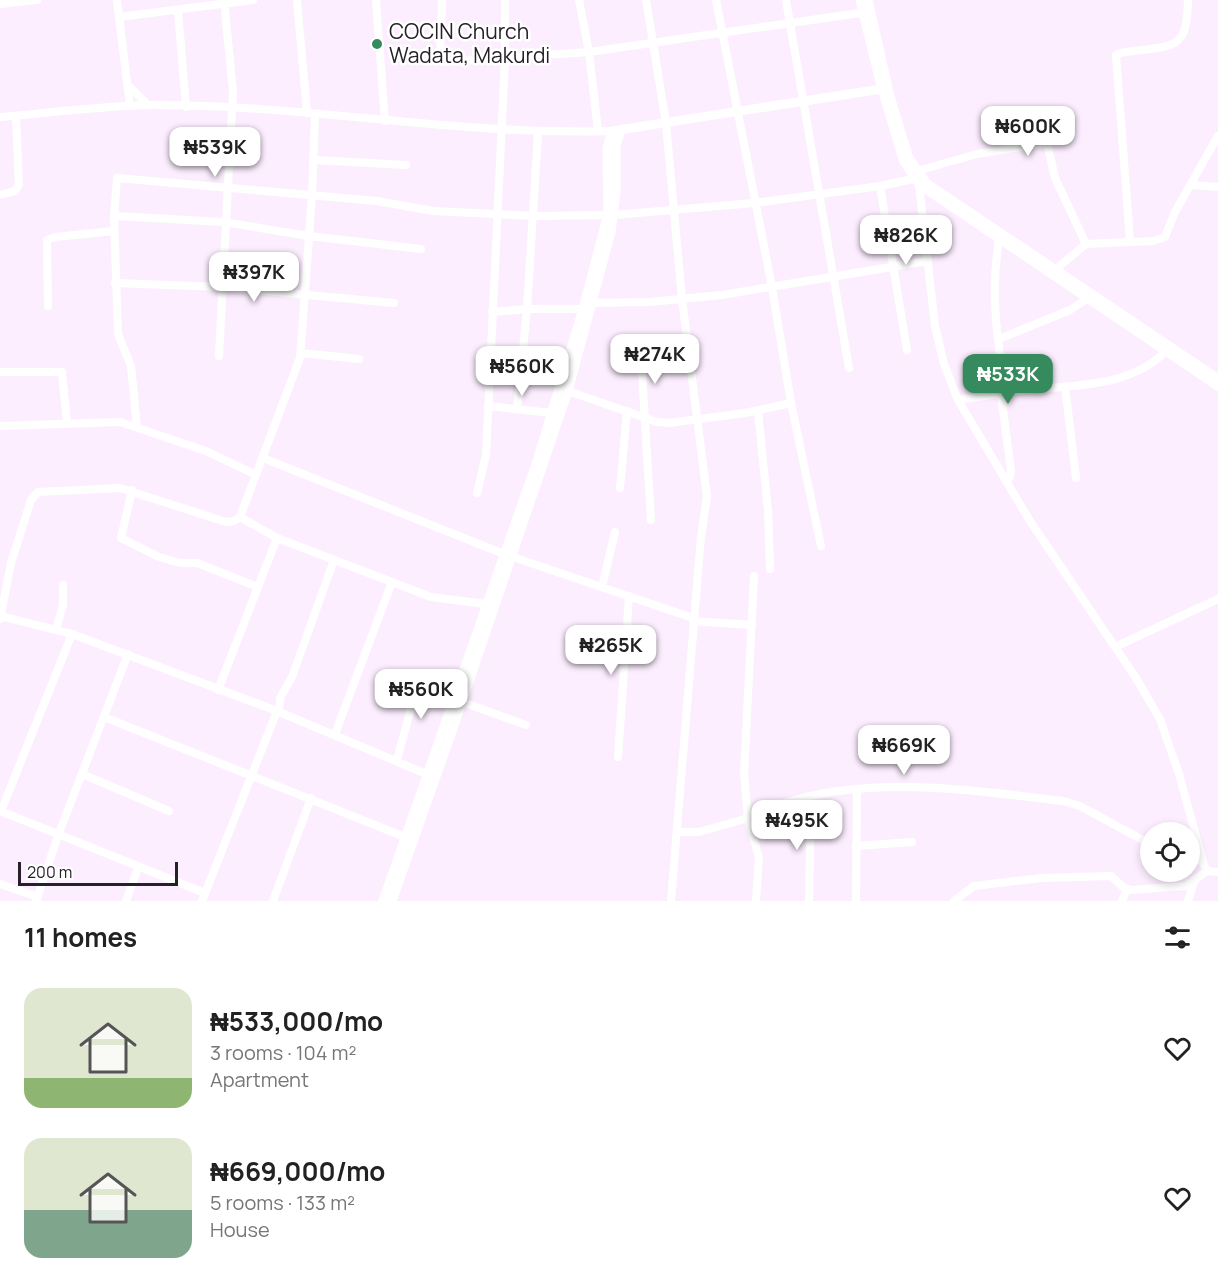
<!DOCTYPE html>
<meta charset="utf-8">
<style>
:root{--surface:#fff;--page:#f2f2f2;--text:#222;--muted:#767676;--accent:#368b5e}
body{margin:0;font-family:Manrope,sans-serif;background:var(--page);color:var(--text);height:100vh;display:flex;flex-direction:column;font-size:22px;white-space:nowrap}
*{box-sizing:border-box;margin:0}
p{font-size:20px;color:var(--muted)}
.icon{flex:none;width:33px;height:33px;fill:none;stroke:currentColor;stroke-width:2;stroke-linecap:round;stroke-linejoin:round}
.map{position:relative;height:901px;overflow:hidden}
.sheet{display:flex;flex-direction:column;background:var(--surface);flex:1}
.sheet>*{flex:none}
.tools{position:absolute;left:1140px;top:822px;display:grid;gap:12px}
.tools a{display:grid;place-items:center;width:60px;height:60px;border-radius:50%;background:var(--surface);box-shadow:0 3px 9px #0003;font-size:30px}
.scale{position:absolute;left:18px;bottom:15px;width:160px;box-sizing:border-box;padding-left:6px;border:3px solid #262027;border-top:0;font-size:16px;line-height:21px;white-space:nowrap;color:#262027;-webkit-text-stroke:4px #fff;paint-order:stroke}
.price{position:absolute;translate:-50% -51px;padding:0 14px;border-radius:12px;background:#fff;color:#222;font-size:20px;line-height:39px;filter:drop-shadow(0 2px 3px #0008)}
.price::after{content:'';position:absolute;left:50%;top:36px;width:18px;height:14px;margin-left:-9px;background:inherit;clip-path:polygon(0 0,100% 0,50% 100%)}
.price.current{background:var(--accent);color:#fff}
ul{padding:0;list-style:none}
li{display:flex;align-items:center;gap:18px;height:150px;padding:0 24px}
li span{display:grid;place-items:center;flex:none;width:168px;height:120px;border-radius:18px;color:#555}
li>.icon{margin-inline-start:auto}
span .icon{width:72px;height:72px;fill:#fffc;stroke-width:1}
li b{font-size:26px}
h2{display:flex;justify-content:space-between;align-items:center;height:72px;padding:0 24px;font-size:26px}
.map>svg:first-child{display:block}
.lines{fill:none;stroke-linecap:round;stroke-linejoin:round}
.minor{stroke:#fff;stroke-width:8}
.major{stroke:#fff;stroke-width:9}
.poi-dot{fill:#368b5e;stroke:#fff;stroke-width:2}
.labels{text-anchor:middle;stroke-width:5;stroke-linejoin:round;paint-order:stroke}
.poi-label{font-size:21px;fill:#262027;stroke:#fff;text-anchor:start}
</style>
<div class="map">
<svg width="1218" height="901" viewBox="0 0 1218 901">
<rect width="100%" height="100%" fill="#fdeeff"/>
<g class="lines">
<g class="minor">
<path d="M117 0 130 106"/>
<path d="M297 0 307 113"/>
<path d="M376 0 385 121"/>
<path d="M442 0 440 60 443 62 589 52 867 12"/>
<path d="M579 0 589 52 598 131"/>
<path d="M646 0 666 123 682 299 707 496 701 537 671 901"/>
<path d="M786 0 849 368"/>
<path d="M0 4 37 0"/>
<path d="M178 10 186 107"/>
<path d="M119 17 253 0"/>
<path d="M129 86 148 105"/>
<path d="M888 88 909 157 927 183 1218 378"/>
<path d="M882 90 903 161 919 185 1218 387"/>
<path d="M0 117C49 113 100 106 149 105 304 104 457 136 612 131"/>
<path d="M313 160 406 165"/>
<path d="M917 171 977 154 1047 143 1055 178 1086 244"/>
<path d="M919 185 935 326 944 364 958 400 1030 521 1136 678 1160 719 1179 774 1204 865 1207 871 1218 872"/>
<path d="M1191 185 1218 187"/>
<path d="M880 186 907 350"/>
<path d="M0 195 15 191 19 185 16 116"/>
<path d="M114 216 224 222 309 236 421 249"/>
<path d="M999 241C990 290 997 343 1006 392 1059 384 1125 392 1165 352"/>
<path d="M1130 241 1116 55C1121 52 1127 52 1134 51 1177 46 1187 47 1188 0"/>
<path d="M1055 270 1086 244 1153 241 1165 237 1175 212 1218 136"/>
<path d="M115 283 222 287 394 303"/>
<path d="M588 303 650 302 722 295 928 261"/>
<path d="M48 306 47 240 55 237 114 231"/>
<path d="M492 312 527 309H586"/>
<path d="M999 339 1070 310 1087 299"/>
<path d="M301 353 359 359"/>
<path d="M641 355 651 520"/>
<path d="M219 356 233 91 224 0"/>
<path d="M0 372H62L67 423"/>
<path d="M1065 386 1076 478"/>
<path d="M568 391 657 422 669 423 745 413 791 403 772 287 716 0"/>
<path d="M1001 394 1011 471 1010 477 1005 480"/>
<path d="M958 400 1004 393"/>
<path d="M791 403 821 546"/>
<path d="M488 406 552 413"/>
<path d="M517 409 527 309 538 133"/>
<path d="M758 411 768 511 770 569"/>
<path d="M0 426 120 422 206 451 256 475"/>
<path d="M137 427 131 366 118 334 114 216 117 178 377 201 433 211 533 216 614 215 754 203 880 186 913 179"/>
<path d="M263 458 504 554 693 618"/>
<path d="M620 488 627 411"/>
<path d="M132 490 121 538 159 557 180 563H197L258 587"/>
<path d="M477 493 486 455 505 59V0"/>
<path d="M277 538 431 597 486 604"/>
<path d="M602 587 615 532"/>
<path d="M0 616 72 634 277 711 431 776"/>
<path d="M0 619 11 563 31 500 38 492 120 488 226 522 234 521 240 517"/>
<path d="M693 621 752 625"/>
<path d="M56 630 63 605V585"/>
<path d="M1115 647 1218 599"/>
<path d="M218 690 277 538 240 517 300 358 312 196 315 114"/>
<path d="M462 702 526 725"/>
<path d="M279 712 280 698 292 677 334 560"/>
<path d="M104 717 405 837"/>
<path d="M335 734 392 582"/>
<path d="M618 757 629 596"/>
<path d="M397 760 415 693 414 678"/>
<path d="M82 774 169 811"/>
<path d="M805 799 810 844 809 901"/>
<path d="M0 811 205 893"/>
<path d="M1 811 72 634"/>
<path d="M678 832H699L748 818 744 773 754 576"/>
<path d="M856 846 912 842"/>
<path d="M1190 858 1202 861"/>
<path d="M0 884 38 897"/>
<path d="M36 901 59 833 128 654"/>
<path d="M126 901 138 868"/>
<path d="M202 901 277 711"/>
<path d="M273 901 311 798"/>
<path d="M756 901 759 858 748 818C843 770 962 789 1063 801L1080 806 1150 844"/>
<path d="M856 901 857 789"/>
<path d="M954 901 974 886 1042 878 1111 876 1123 887 1131 890 1186 886 1207 871"/>
<path d="M1122 901 1127 889"/>
<path d="M1188 901 1194 882"/>
</g>
<g class="major">
<path d="M860 0 882 90"/>
<path d="M383 901 537 461 583 309 608 214 607 148 612 131 888 88 868 0"/>
<path d="M392 901 456 720 568 391 611 232 616 193V145L621 130"/>
</g>
</g>
<circle class="poi-dot" cx="377" cy="44" r="6"/>
<g class="labels">
<g class="poi-label">
<text x="389" y="39">COCIN Church<tspan x="389" dy="24">Wadata, Makurdi</tspan></text>
</g>
</g>
</svg>
<div class="tools">
<a><svg class="icon" aria-label="locate" viewBox="0 0 24 24"><circle cx="12" cy="12" r="6"/><path d="M12 2v4M12 18v4M2 12h4M18 12h4"/></svg></a>
</div>
<div class="scale">200 m</div>
<b class="price" style="left:1028px;top:157px">₦600K</b>
<b class="price" style="left:215px;top:178px">₦539K</b>
<b class="price" style="left:906px;top:266px">₦826K</b>
<b class="price" style="left:254px;top:303px">₦397K</b>
<b class="price" style="left:655px;top:385px">₦274K</b>
<b class="price" style="left:522px;top:397px">₦560K</b>
<b class="price current" style="left:1008px;top:405px">₦533K</b>
<b class="price" style="left:611px;top:676px">₦265K</b>
<b class="price" style="left:421px;top:720px">₦560K</b>
<b class="price" style="left:904px;top:776px">₦669K</b>
<b class="price" style="left:797px;top:851px">₦495K</b>
</div>
<section class="sheet">
<h2>11 homes<svg class="icon" aria-label="filters" viewBox="0 0 24 24"><path d="M4 7h16M4 17h16"/><circle cx="9" cy="7" r="2"/><circle cx="15" cy="17" r="2"/></svg></h2>
<ul>
<li><span style="background:linear-gradient(#dfe7d0 75%,#8fb573 0)"><svg class="icon" aria-label="home" viewBox="0 0 24 24"><path d="M3 11l9-7 9 7M6 9v11h12V9"/></svg></span><div><b>₦533,000/mo</b><p>3 rooms · 104 m²</p><p>Apartment</p></div><svg class="icon" aria-label="heart" viewBox="0 0 24 24"><path d="M12 20l-8-8c-3-5 5-10 8-4 3-6 11-1 8 4z"/></svg></li>
<li><span style="background:linear-gradient(#dfe7d0 60%,#7fa58c 0)"><svg class="icon" aria-label="home" viewBox="0 0 24 24"><path d="M3 11l9-7 9 7M6 9v11h12V9"/></svg></span><div><b>₦669,000/mo</b><p>5 rooms · 133 m²</p><p>House</p></div><svg class="icon" aria-label="heart" viewBox="0 0 24 24"><path d="M12 20l-8-8c-3-5 5-10 8-4 3-6 11-1 8 4z"/></svg></li>
</ul>
</section>
